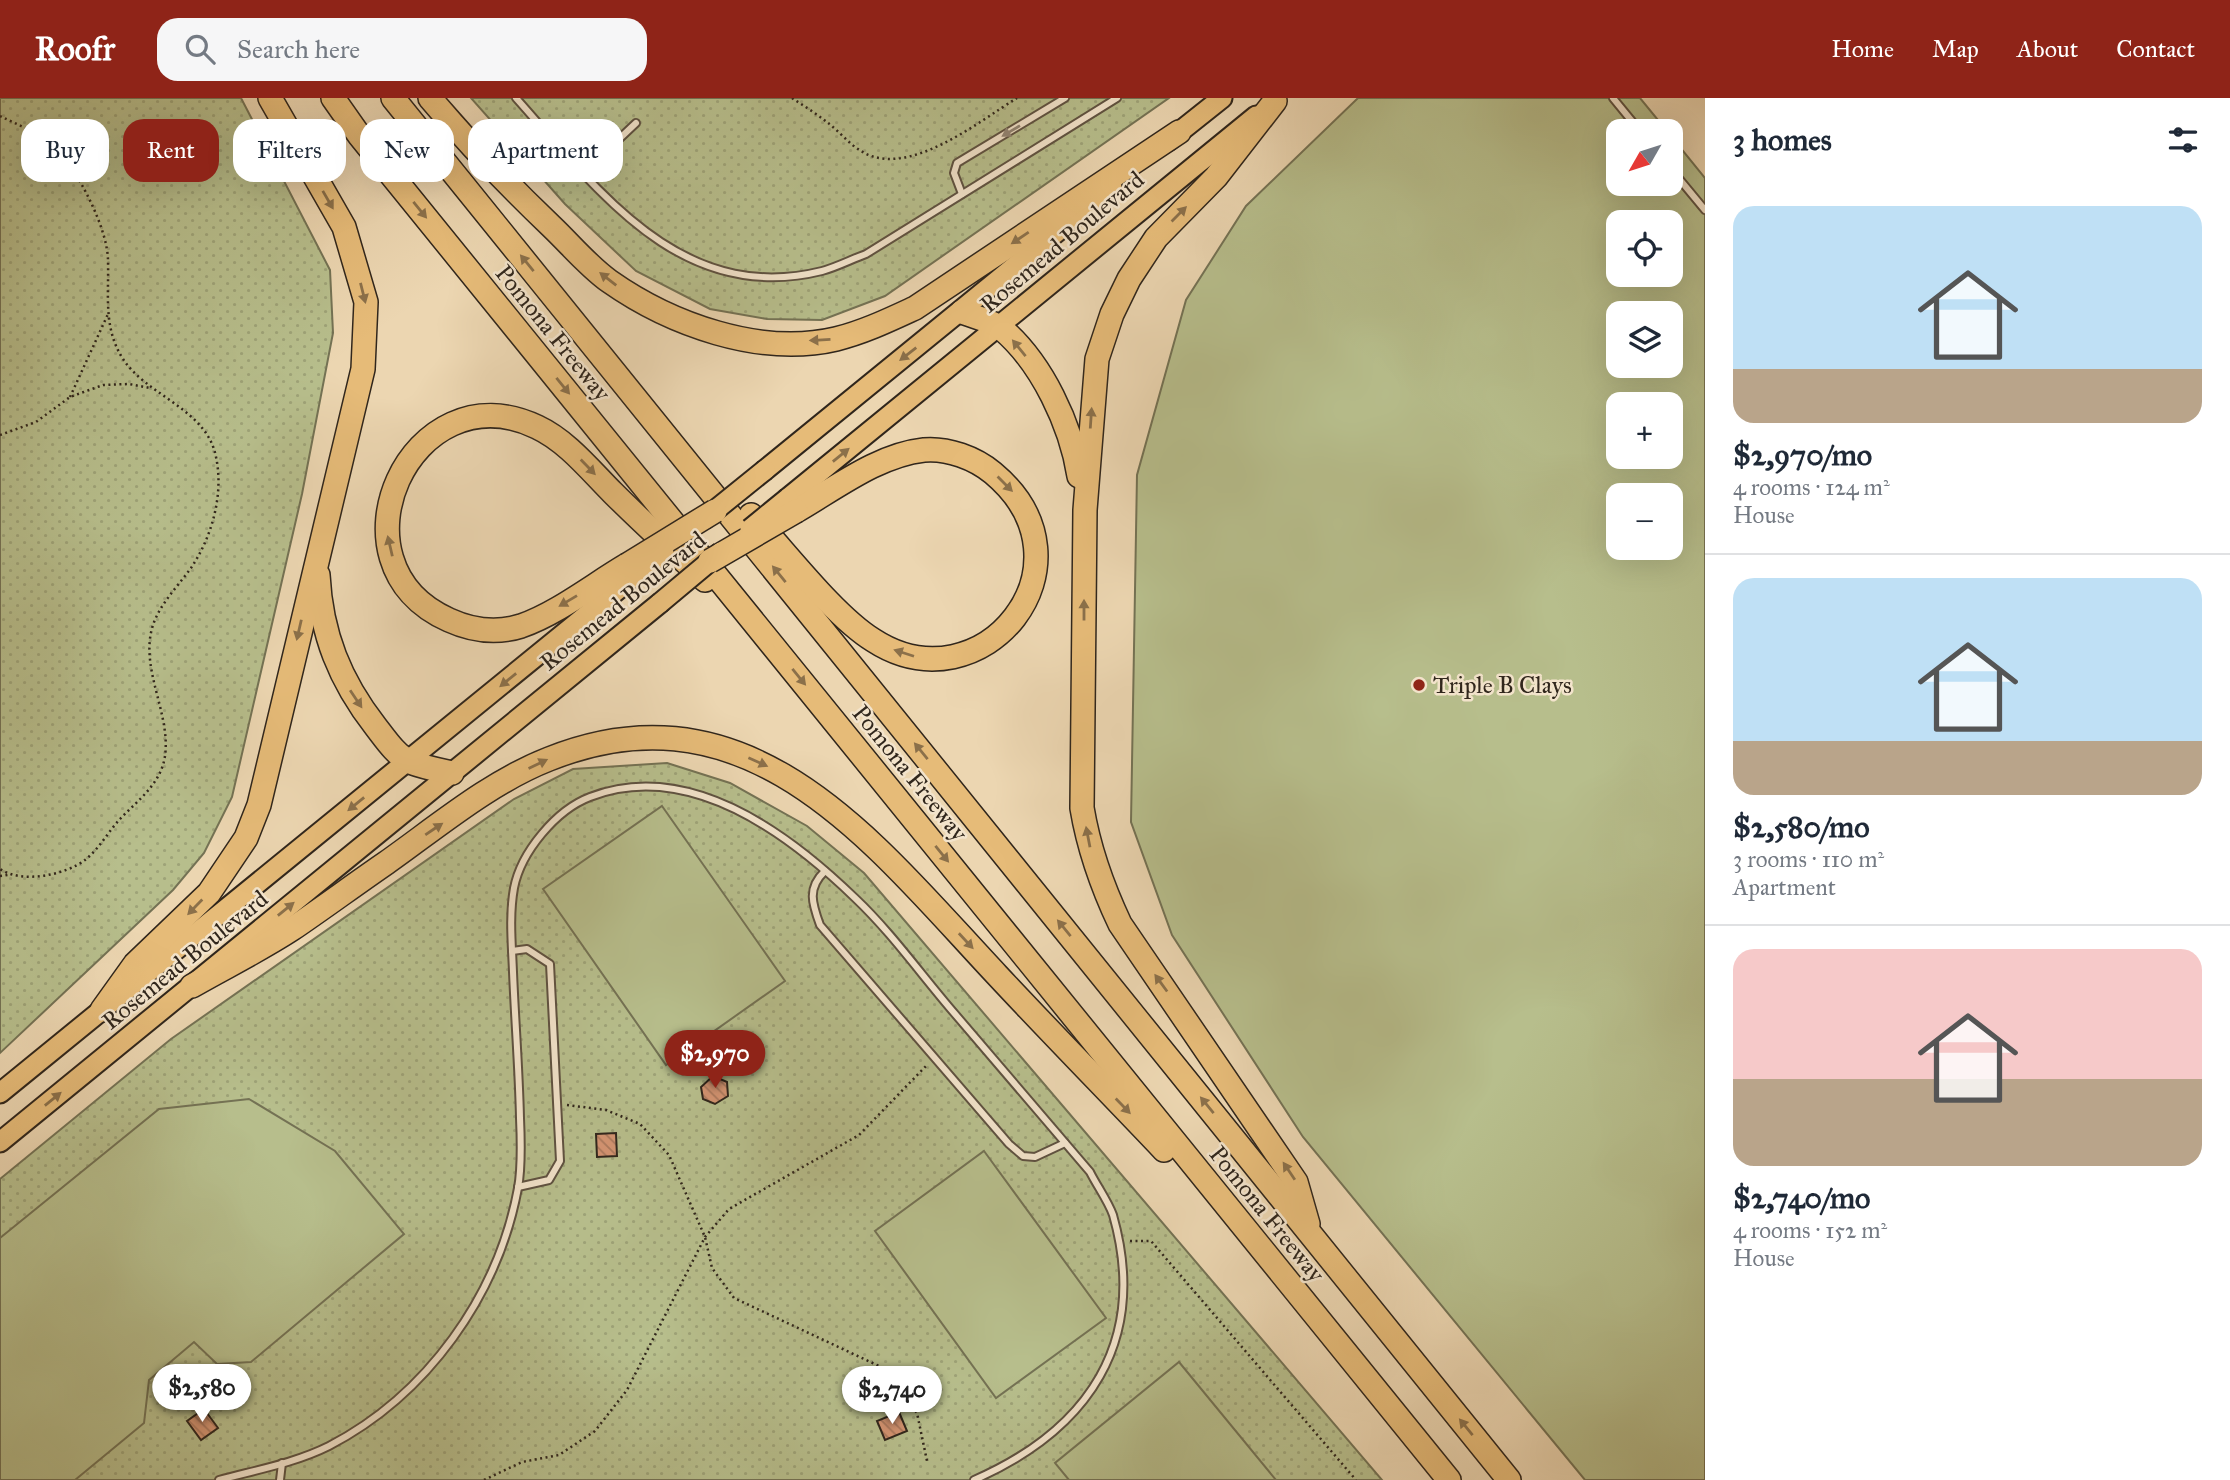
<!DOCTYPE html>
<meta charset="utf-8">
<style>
:root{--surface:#fff;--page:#f6f6f7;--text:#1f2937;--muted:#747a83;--line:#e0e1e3;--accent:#8f2418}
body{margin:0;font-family:"IM FELL Great Primer",serif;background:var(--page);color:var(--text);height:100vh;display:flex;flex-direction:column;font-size:26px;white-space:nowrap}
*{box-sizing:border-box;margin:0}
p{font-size:23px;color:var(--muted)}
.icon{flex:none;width:38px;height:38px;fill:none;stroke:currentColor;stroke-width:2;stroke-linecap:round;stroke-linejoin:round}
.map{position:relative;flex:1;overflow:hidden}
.panel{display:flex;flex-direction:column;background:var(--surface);width:525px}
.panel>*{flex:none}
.top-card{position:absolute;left:21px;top:21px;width:665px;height:63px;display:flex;gap:14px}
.needle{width:46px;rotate:231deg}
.tools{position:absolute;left:1606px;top:21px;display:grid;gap:14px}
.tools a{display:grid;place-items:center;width:77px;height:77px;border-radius:14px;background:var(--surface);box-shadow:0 7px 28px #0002;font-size:35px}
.price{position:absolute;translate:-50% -60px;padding:0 16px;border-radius:24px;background:#fff;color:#222;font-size:23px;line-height:46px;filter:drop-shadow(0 2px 4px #0008)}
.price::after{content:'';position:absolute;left:50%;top:42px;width:21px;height:16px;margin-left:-10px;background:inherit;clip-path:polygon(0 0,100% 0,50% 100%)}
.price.active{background:var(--accent);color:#fff}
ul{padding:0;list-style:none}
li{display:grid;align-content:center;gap:14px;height:371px;padding:0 28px}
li+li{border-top:2px solid var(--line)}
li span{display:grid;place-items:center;height:217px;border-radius:21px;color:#555}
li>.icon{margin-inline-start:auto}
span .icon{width:126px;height:126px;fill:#fffc;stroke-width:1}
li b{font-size:30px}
h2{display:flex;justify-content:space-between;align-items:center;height:84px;padding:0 28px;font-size:30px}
.pill{padding:0 24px;border-radius:21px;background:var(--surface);box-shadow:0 7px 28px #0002;font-size:24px;line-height:63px}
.pill.active{background:var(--accent);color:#fff}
header{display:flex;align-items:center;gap:42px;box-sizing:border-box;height:98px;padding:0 35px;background:var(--accent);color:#fff}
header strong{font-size:33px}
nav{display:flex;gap:38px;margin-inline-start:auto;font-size:24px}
.search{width:490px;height:63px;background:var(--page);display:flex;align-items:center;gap:18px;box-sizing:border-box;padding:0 24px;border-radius:21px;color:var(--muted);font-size:26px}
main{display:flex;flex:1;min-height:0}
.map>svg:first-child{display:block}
.park{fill:url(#park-dots);stroke:#747254;stroke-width:2}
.garden{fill:#b7be8c;stroke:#747254;stroke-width:2;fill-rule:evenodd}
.building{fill:url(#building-back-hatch);stroke:#30261c;stroke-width:2}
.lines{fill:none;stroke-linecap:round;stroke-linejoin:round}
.service-casing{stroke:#5f5241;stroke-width:10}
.primary-casing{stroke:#30261c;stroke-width:23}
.motorway-casing{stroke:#30261c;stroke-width:26}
.path{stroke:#30261c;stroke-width:2.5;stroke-dasharray:2 3.5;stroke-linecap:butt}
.service{stroke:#f3e4cc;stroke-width:6}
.primary{stroke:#e6bb78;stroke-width:19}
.motorway{stroke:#e6bb78;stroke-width:23}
.primary-bridge-casing{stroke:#30261c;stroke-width:23;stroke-linecap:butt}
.motorway-bridge-casing{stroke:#30261c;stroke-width:26;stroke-linecap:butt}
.primary-bridge{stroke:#e6bb78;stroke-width:19}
.motorway-bridge{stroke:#e6bb78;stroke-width:23}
.oneway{fill:#928574}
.oneway2{fill:#8b704a}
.poi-dot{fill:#8f2418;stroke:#f3e4cc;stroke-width:2.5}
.labels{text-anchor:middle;stroke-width:5;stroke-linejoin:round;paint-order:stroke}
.street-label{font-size:24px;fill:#30261c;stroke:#f3e4cc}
.poi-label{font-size:24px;fill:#30261c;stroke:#f3e4cc;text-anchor:start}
</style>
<header>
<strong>Roofr</strong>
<div class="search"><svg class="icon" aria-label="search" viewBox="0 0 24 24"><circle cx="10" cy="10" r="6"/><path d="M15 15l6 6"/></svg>Search here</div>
<nav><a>Home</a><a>Map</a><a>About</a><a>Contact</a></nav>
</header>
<main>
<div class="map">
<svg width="1705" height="1382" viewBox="0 0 1705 1382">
<defs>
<pattern id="park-dots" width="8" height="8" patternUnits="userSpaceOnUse" patternTransform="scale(1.75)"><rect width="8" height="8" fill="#b7be8c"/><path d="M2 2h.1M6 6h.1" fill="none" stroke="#9ea378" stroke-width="1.8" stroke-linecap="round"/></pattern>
<pattern id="building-back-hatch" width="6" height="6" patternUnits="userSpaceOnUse" patternTransform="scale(1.75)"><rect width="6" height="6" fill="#d49472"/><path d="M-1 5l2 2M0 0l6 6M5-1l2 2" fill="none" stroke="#ac795d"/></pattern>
</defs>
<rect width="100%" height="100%" fill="#ecd6b1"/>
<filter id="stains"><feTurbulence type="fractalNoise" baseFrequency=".00286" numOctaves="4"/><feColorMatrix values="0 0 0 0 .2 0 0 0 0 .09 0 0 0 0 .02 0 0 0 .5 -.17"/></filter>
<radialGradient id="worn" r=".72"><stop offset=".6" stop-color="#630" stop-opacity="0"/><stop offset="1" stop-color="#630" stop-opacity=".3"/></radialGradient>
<g class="park">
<path d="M0 0H241L330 172 333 235 302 396 232 699 204 755 173 792 0 955Z"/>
<path d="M471 0H1169L885 198 822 222 767 221 710 211 636 173 565 106Z"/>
<path d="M667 665 730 685 807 728 864 775 1382 1382H0V1081L171 941 514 701 573 671Z"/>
</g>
<g class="garden">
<path d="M1358 0H1640L1667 33H1619V86H1671V38L1705 80V1382H1585L1303 1039 1172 837 1131 724 1137 377 1186 202 1246 108ZM1619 124H1671V177H1619ZM1619 215H1671V268H1619ZM1619 306H1671V359H1619ZM1619 397H1671V450H1619Z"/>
<path d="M662 708 785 883 666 967 543 791Z"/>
<path d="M249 1001 335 1053 404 1136 251 1264 217 1266 194 1244 149 1282 144 1325 75 1382H0V1140L159 1011Z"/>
<path d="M984 1053 1106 1220 996 1300 875 1133Z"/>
<path d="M1179 1264 1276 1382H1069L1055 1365Z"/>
</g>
<g class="building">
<path d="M713 978 727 984 728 998 715 1006 703 1001 701 989Z"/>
<path d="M616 1035 617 1058 597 1059 596 1036Z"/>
<path d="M204 1311 218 1330 201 1342 187 1323Z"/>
<path d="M899 1314 907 1333 885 1342 877 1323Z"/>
</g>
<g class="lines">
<defs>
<g id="service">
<path d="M516 0C598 92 681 208 822 173 837 169 852 161 866 156L1117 0"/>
<path d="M1613 0 1640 33"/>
<path d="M1671 71 1705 112"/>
<path d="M583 75 636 25"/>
<path d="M962 96 954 75 957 65 1065 0"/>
<path d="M825 773C807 790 812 805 820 827L1009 1046 1023 1058 1035 1059 1065 1045"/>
<path d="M512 853 527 851 550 866 560 1063 549 1082 518 1089"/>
<path d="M219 1382C256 1372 295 1365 329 1348 427 1297 498 1198 518 1090 522 1068 521 1042 520 1020 519 972 515 923 513 874 512 847 509 818 514 790 521 754 556 712 590 699 688 661 788 735 855 800 892 835 922 878 955 916 1000 969 1045 1022 1090 1074 1097 1088 1108 1103 1113 1117 1149 1244 1088 1332 974 1382"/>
<path d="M280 1382 282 1365"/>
</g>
<g id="primary">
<path d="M1168 43 1222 0"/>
<path d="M765 372 1112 89"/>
<path d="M788 400 1256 18"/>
<path d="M0 995 637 476"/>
<path d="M0 1044 660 505"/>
</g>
<g id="motorway">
<path d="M333 0 359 37 1449 1382"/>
<path d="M393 0 1509 1382"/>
<path d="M430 0C468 45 508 87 551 128 570 146 588 168 609 183 670 226 760 259 836 241 864 234 889 222 915 210L1179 34"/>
<path d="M1275 3 1216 79 1156 140 1129 181 1112 216 1097 261 1085 412 1082 710C1089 752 1102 788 1120 826L1296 1084 1308 1126"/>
<path d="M962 214C974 219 991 222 1002 231 1042 265 1071 327 1079 378"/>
<path d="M751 417C785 453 833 517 873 542 982 613 1102 466 993 375 975 360 948 350 924 352 878 357 836 390 796 413"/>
<path d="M627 467C593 487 558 515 521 528 496 536 471 532 449 522 322 466 411 269 537 329 567 343 590 372 613 395 643 425 674 453 705 482"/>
<path d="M318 477C321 536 340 583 376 629 386 642 396 657 410 664 423 669 438 672 452 675"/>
<path d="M192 888C225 869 260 852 292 831 323 810 354 787 386 765 437 729 490 684 549 661 751 580 875 747 997 877 1052 936 1109 994 1164 1052"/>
<path d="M102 912 135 866 209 795 246 740 259 707 363 271 366 204 344 129 270 0"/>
</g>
</defs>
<use href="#service" class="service-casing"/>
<use href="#primary" class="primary-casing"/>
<use href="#motorway" class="motorway-casing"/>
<g class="path">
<path d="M792 0C804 8 817 16 828 25 839 33 849 46 861 53 907 82 978 24 1017 0"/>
<path d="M0 18C18 27 40 35 55 50 78 72 108 131 108 163 109 197 103 230 123 261 147 298 207 311 216 359 224 396 212 439 191 470 178 488 160 506 153 527 139 570 171 615 165 658 161 686 138 702 120 721 108 734 99 751 85 762 65 777 22 786 0 771"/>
<path d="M70 299 108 216"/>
<path d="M0 337 36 324 70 299 103 287 129 286 150 290"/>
<path d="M0 778 8 777"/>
<path d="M567 1007 606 1012 640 1026 669 1057 705 1139 712 1170 734 1200 879 1268 917 1315 927 1363"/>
<path d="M1130 1143H1151L1356 1382"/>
<path d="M484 1382 522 1364 559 1357 595 1333 627 1292 705 1139 729 1111 859 1037 927 967"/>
</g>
<use href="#service" class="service"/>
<use href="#primary" class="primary"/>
<use href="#motorway" class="motorway"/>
<defs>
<g id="primary-bridge">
<path d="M703 422 765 372"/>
<path d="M750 431 788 400"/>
<path d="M637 476 664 454"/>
<path d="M660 505 721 454"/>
</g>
<g id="motorway-bridge">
<path d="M710 463 796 413"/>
<path d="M627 467 715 413"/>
</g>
</defs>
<use href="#primary-bridge" class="primary-bridge-casing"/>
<use href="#motorway-bridge" class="motorway-bridge-casing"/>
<use href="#primary-bridge" class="primary-bridge"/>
<use href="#motorway-bridge" class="motorway-bridge"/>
</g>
<defs><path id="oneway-solid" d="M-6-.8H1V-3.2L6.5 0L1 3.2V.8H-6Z" transform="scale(1.75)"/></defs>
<use class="oneway" href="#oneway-solid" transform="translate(1011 33) rotate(149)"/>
<g class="oneway2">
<use href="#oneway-solid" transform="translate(328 102) rotate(60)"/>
<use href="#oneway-solid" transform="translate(420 112) rotate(51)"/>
<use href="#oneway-solid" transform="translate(1179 116) rotate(-45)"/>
<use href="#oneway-solid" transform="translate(1020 140) rotate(146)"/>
<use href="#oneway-solid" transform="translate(527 165) rotate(-129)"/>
<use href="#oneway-solid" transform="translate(608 181) rotate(-142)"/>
<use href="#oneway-solid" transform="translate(363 195) rotate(76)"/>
<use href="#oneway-solid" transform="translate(820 242) rotate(177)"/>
<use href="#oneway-solid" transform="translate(1019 250) rotate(-129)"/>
<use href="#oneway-solid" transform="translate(908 256) rotate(142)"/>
<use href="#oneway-solid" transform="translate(563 288) rotate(51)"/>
<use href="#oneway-solid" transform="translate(1091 320) rotate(-86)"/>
<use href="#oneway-solid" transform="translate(841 357) rotate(-39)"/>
<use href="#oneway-solid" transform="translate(588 369) rotate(46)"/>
<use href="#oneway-solid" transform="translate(1005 386) rotate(45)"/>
<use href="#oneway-solid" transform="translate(390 448) rotate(-103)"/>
<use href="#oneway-solid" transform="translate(779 476) rotate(-129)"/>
<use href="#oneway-solid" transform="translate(568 503) rotate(149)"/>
<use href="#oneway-solid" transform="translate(1084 512) rotate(-90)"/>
<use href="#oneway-solid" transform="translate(299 532) rotate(103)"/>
<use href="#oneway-solid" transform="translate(904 555) rotate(-162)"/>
<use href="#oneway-solid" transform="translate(799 579) rotate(51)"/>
<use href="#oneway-solid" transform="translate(508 582) rotate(141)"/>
<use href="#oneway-solid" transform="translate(356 601) rotate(56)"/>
<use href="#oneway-solid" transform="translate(921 653) rotate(-129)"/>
<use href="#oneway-solid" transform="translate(758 664) rotate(24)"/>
<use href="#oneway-solid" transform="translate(538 666) rotate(-26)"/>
<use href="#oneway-solid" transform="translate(356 706) rotate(141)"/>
<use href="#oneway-solid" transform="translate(434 731) rotate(-34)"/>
<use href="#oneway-solid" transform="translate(1088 739) rotate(-101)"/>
<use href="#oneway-solid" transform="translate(942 756) rotate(51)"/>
<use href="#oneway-solid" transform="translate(195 809) rotate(134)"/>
<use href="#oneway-solid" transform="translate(286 811) rotate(-39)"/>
<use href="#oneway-solid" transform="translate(1064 830) rotate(-129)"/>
<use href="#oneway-solid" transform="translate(966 843) rotate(47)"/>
<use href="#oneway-solid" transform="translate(1161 885) rotate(-126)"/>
<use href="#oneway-solid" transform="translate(53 1001) rotate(-39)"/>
<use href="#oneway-solid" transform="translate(1207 1007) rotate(-129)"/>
<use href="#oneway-solid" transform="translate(1123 1008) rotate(46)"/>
<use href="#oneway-solid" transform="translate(1289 1073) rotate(-124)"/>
<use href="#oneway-solid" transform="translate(1466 1329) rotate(-129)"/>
</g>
<circle class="poi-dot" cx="1419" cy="587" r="7"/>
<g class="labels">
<g class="street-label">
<text transform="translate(1062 144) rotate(-40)" y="8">Rosemead Boulevard</text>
<text transform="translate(553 235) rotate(51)" y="8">Pomona Freeway</text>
<text transform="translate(623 503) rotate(-39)" y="8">Rosemead Boulevard</text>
<text transform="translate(910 675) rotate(51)" y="8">Pomona Freeway</text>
<text transform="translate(185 862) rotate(-39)" y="8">Rosemead Boulevard</text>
<text transform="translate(1267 1116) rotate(51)" y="8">Pomona Freeway</text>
</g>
<g class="poi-label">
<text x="1433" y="595">Triple B Clays</text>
</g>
</g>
<rect width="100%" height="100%" filter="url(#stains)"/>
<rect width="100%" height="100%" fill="url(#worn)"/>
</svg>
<div class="tools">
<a><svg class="needle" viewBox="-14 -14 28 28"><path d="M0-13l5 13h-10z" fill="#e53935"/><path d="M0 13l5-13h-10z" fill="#747a83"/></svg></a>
<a><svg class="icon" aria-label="locate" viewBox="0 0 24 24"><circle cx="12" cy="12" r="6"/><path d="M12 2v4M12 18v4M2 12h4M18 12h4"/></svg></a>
<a><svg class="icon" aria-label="layers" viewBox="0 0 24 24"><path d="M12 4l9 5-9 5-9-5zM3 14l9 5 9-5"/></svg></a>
<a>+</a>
<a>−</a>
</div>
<b class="price active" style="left:715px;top:992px">$2,970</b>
<b class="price" style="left:202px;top:1326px">$2,580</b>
<b class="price" style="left:892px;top:1328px">$2,740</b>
<div class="top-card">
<a class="pill">Buy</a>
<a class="pill active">Rent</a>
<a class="pill">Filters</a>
<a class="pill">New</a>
<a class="pill">Apartment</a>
</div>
</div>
<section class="panel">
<h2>3 homes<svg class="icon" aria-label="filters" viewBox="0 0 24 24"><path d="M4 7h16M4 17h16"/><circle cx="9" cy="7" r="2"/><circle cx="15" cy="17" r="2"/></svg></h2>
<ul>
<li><span style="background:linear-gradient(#bfe0f5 75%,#b9a48a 0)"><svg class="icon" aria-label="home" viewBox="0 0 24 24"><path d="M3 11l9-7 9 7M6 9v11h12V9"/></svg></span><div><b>$2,970/mo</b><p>4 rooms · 124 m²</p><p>House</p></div></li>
<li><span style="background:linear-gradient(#bfe0f5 75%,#b9a48a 0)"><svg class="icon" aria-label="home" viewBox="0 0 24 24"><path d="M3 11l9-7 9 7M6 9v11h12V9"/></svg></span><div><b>$2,580/mo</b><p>3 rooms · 110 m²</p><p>Apartment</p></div></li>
<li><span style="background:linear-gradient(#f6c9c9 60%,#b9a48a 0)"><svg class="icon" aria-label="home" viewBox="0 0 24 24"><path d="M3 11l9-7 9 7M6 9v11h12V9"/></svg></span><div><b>$2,740/mo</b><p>4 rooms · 152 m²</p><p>House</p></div></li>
</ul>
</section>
</main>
